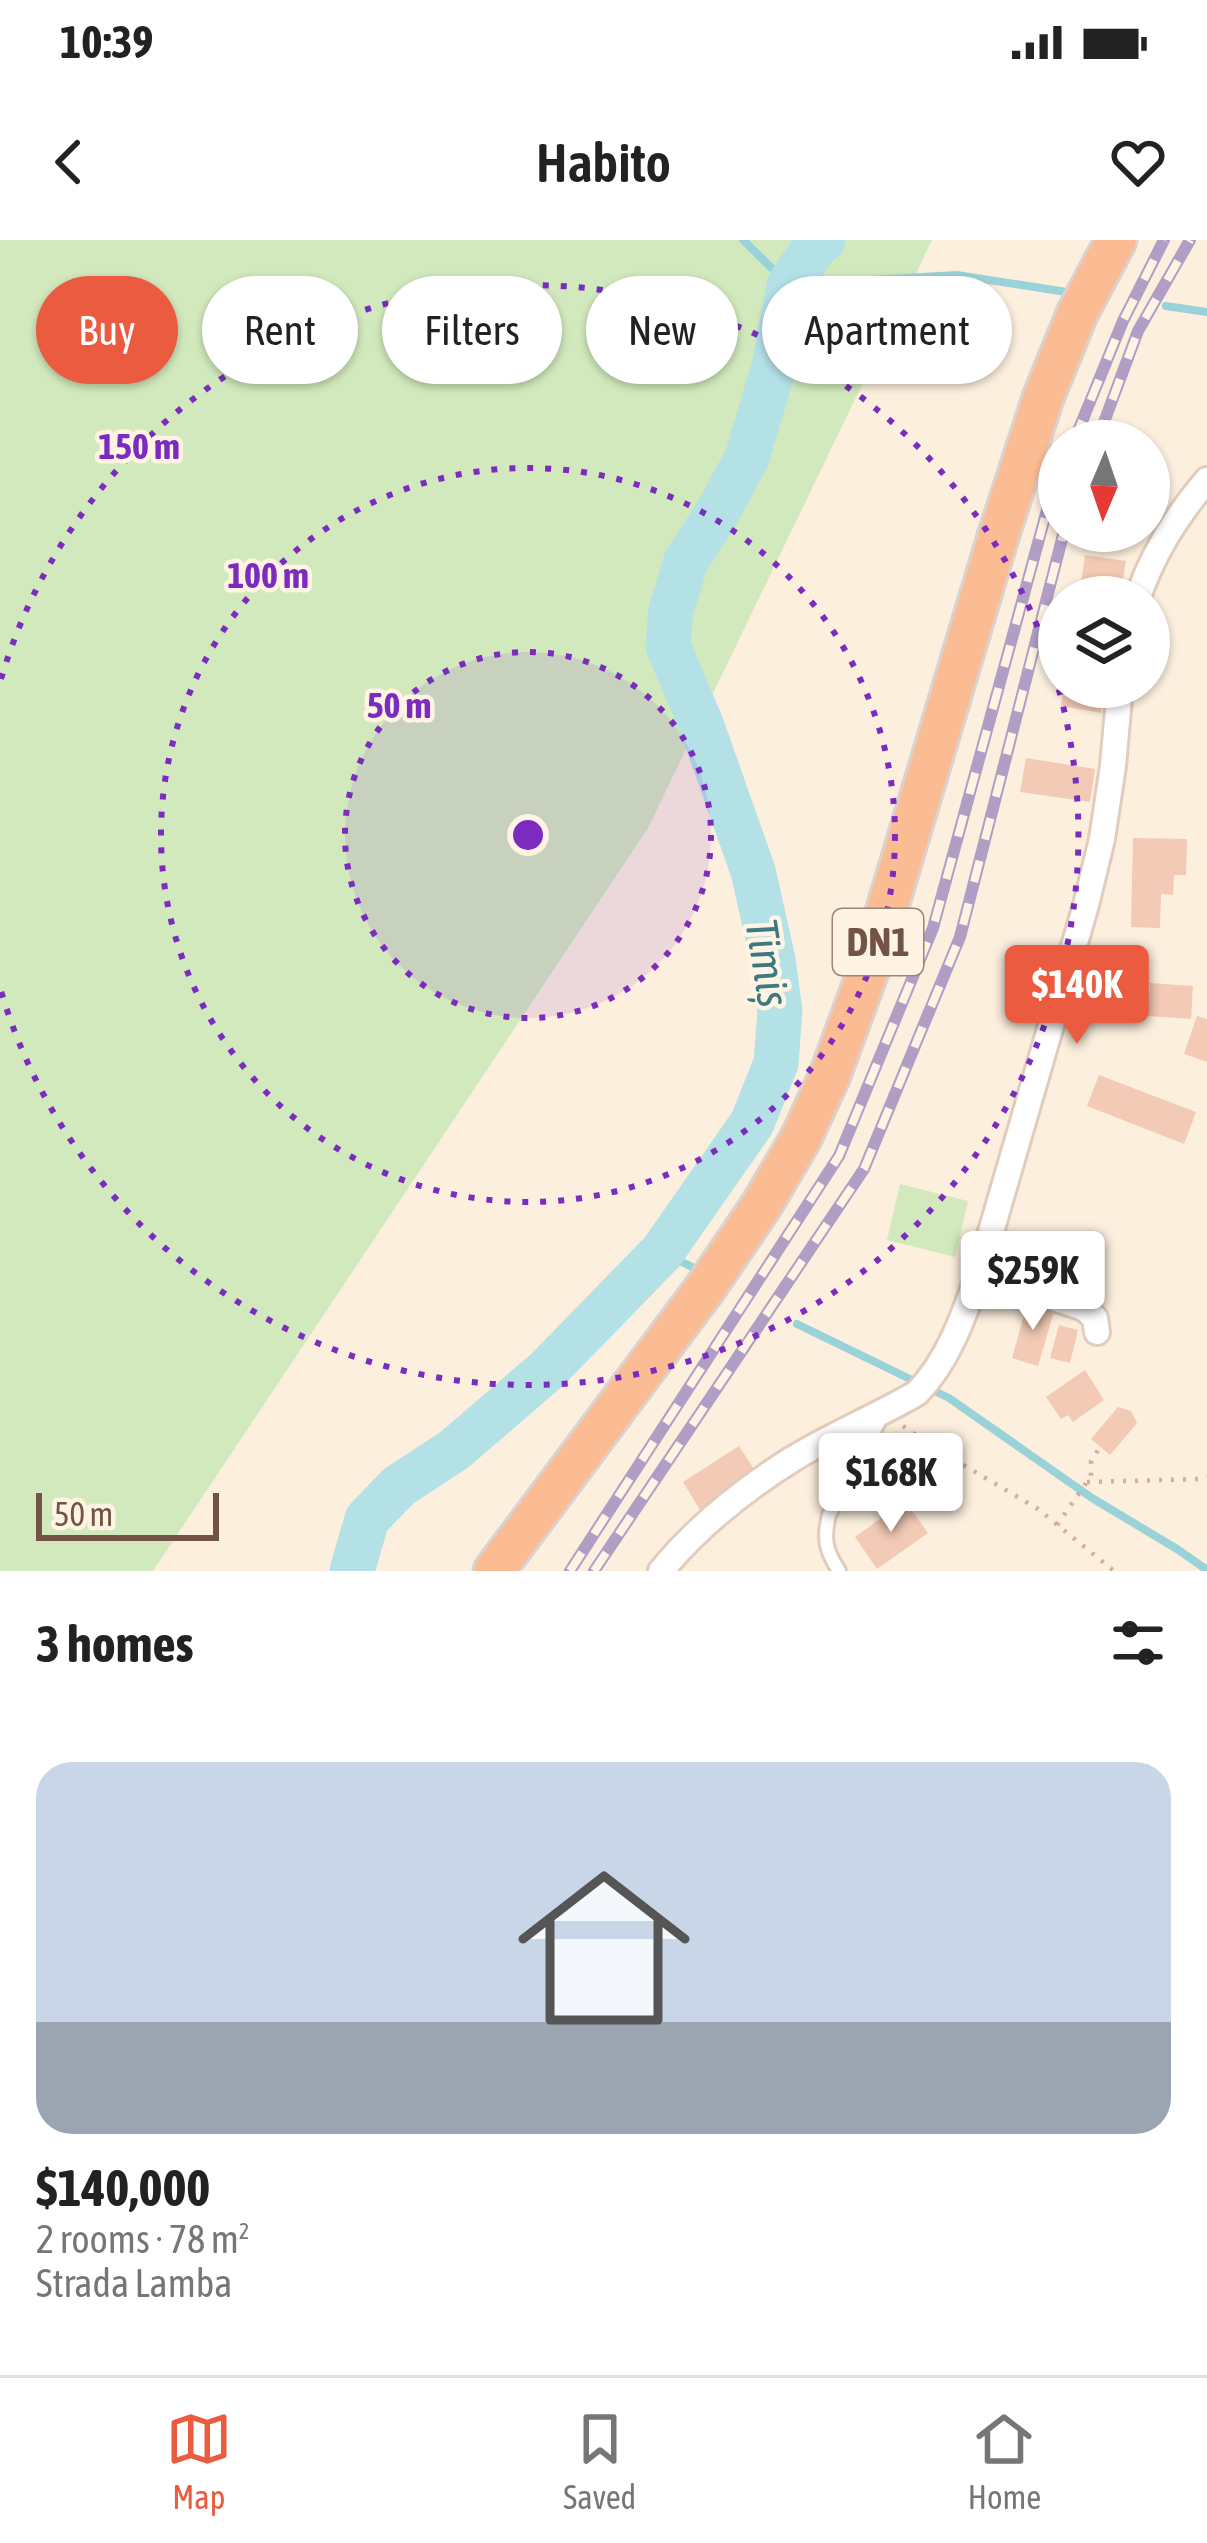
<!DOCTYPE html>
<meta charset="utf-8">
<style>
:root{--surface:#fff;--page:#f6f6f6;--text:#222;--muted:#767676;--line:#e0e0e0;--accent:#ea5b3f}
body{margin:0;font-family:"Asap Condensed",sans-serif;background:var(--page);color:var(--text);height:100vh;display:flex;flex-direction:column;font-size:45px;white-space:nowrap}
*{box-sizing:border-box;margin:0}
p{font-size:39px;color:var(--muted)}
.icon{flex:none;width:66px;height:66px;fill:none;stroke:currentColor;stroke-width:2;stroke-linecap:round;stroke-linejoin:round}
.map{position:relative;height:1331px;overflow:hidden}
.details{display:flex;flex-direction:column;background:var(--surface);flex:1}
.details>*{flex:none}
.top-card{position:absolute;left:36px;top:36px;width:1137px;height:108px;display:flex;gap:24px}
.needle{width:78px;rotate:182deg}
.tools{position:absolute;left:1038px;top:180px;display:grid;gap:24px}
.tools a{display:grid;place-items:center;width:132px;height:132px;border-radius:50%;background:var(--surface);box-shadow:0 3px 9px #0004;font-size:60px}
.scale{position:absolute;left:36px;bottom:30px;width:183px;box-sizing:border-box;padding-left:12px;border:6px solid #725346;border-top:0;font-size:33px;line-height:42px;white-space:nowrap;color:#725346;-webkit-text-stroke:9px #fff3e4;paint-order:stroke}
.price{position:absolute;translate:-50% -102px;padding:0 27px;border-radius:12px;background:#fff;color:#222;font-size:39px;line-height:78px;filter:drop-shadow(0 3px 6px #0008)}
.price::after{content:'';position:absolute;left:50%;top:72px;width:36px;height:27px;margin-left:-18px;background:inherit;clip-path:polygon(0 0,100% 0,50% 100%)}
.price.current{background:var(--accent);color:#fff}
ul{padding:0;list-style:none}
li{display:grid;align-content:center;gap:24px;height:636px;padding:0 36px}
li+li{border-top:3px solid var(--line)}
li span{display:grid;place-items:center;height:372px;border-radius:36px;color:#555}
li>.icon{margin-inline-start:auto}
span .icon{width:216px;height:216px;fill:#fffc;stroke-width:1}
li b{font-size:51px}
h2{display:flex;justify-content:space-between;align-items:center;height:144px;padding:0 36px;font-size:51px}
.tag{padding:0 42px;border-radius:54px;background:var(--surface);box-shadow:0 3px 9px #0004;font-size:42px;line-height:108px}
.tag.current{background:var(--accent);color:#fff}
.status{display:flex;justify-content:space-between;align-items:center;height:84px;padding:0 60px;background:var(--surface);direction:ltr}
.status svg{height:33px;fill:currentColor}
header{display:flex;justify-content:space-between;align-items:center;height:156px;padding:0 36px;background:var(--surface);font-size:54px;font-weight:600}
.dock{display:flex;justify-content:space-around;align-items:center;height:168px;border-top:3px solid var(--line);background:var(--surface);font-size:33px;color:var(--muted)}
.dock a{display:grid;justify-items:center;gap:6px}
.dock .current{color:var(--accent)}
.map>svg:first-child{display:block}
.green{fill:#d2e9bd}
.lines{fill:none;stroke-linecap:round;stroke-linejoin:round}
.stream{stroke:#99d2d8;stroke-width:8}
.river{stroke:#b3e1e6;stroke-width:45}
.building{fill:#f2cab5}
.service-casing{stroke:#e2ccbd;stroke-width:18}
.minor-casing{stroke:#e2ccbd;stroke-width:30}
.trunk-casing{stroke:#dad2cf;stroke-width:45}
.path{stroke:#d6ad99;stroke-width:4.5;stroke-dasharray:3 9;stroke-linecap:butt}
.service{stroke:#fff;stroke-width:12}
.minor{stroke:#fff;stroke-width:24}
.trunk{stroke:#fbbc94;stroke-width:39}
.rail-casing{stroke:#b09ec5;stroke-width:12}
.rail{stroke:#fff3e4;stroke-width:8;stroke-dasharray:22;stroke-linecap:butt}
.ring{fill:none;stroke:#7b2cbf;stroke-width:6;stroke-dasharray:6 12}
.labels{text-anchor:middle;stroke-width:9;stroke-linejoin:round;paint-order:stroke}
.shield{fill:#fff3e4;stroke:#9c8375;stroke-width:3}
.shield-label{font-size:39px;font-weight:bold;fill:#725346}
.water-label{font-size:45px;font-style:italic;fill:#3d7980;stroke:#fff3e4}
.centre{fill:#7b2cbf;stroke:#fff3e4;stroke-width:6}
.ring-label{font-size:36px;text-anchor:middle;font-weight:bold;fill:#7b2cbf;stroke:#fff3e4;stroke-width:9;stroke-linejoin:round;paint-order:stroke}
</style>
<div class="status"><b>10:39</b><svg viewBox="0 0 49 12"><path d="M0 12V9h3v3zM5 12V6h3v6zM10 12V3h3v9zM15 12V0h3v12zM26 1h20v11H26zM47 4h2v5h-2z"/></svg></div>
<header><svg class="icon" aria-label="back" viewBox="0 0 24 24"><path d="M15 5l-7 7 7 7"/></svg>Habito<svg class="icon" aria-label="heart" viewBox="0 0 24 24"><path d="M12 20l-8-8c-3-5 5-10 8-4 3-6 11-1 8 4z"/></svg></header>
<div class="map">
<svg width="1207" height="1331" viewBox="0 0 1207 1331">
<rect width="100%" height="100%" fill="#fcefde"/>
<g class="green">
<path d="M0 0H932L648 588 153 1331H0Z"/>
<path d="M900 944 968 961 955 1017 887 1000Z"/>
</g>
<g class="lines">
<g class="stream">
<path d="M743 0 789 45 957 35 1073 53"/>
<path d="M1166 66 1207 72"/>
<path d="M662 1012 702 1032"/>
<path d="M797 1084 949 1158 1092 1258 1177 1309 1207 1330"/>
</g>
<path class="river" d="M352 1331 367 1279 399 1246 454 1210 547 1130 662 1012 752 883 776 823 780 771 773 720 753 631 701 484 668 406 671 370 686 321 716 275 747 218 774 126 789 45 816 5 823 0"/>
</g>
<g class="building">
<path d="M1085 315 1126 321 1120 357H1079Z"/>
<path d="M1064 447H1105L1101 473 1061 466Z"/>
<path d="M1026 518 1095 529 1090 562 1020 552Z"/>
<path d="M1133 598 1187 599 1186 635H1174L1173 655 1161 654 1160 688 1131 687Z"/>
<path d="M1150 743 1193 746 1191 779 1148 776Z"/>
<path d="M1197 776 1207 779V822L1184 814Z"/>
<path d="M1099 835 1196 872 1184 904 1087 866Z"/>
<path d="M1028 1061 1055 1068 1038 1126 1012 1118Z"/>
<path d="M1059 1085 1078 1090 1070 1123 1050 1118Z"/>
<path d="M1085 1130 1104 1160 1073 1182 1068 1175 1061 1179 1046 1157Z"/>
<path d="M1118 1167 1131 1171 1137 1183 1110 1215 1091 1199Z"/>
<path d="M739 1206 757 1234 700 1270 683 1242Z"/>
<path d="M905 1261 928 1293 877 1329 855 1297Z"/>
</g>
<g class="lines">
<defs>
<path id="service" d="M839 1331C826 1311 823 1299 829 1275L882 1176"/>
<g id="minor">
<path d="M1138 357C1153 313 1177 275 1207 240"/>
<path d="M979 1033 1084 1068 1095 1078 1097 1092"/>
<path d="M661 1331C697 1287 742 1251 791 1220 831 1195 876 1177 917 1153 949 1120 964 1075 979 1033L1086 665 1102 599 1113 526 1120 447"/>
</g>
<path id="trunk" d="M494 1331 706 1047 761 966 801 898 830 835 870 726 998 297 1043 158 1077 74 1116 0"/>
</defs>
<use href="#service" class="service-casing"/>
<use href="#minor" class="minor-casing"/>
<use href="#trunk" class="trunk-casing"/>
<g class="path">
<path d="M903 1186 933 1207 1038 1269 1114 1331"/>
<path d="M1087 1242 1199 1239 1207 1237"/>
<path d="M1057 1285 1091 1236V1221L1100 1207"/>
</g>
<use href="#service" class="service"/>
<use href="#minor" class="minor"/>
<use href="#trunk" class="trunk"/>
<defs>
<g id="rail">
<path d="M1074 201 1123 81 1164 0"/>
<path d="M1097 201 1138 91 1190 0"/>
<path d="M570 1331 839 916 933 688 1047 270 1059 239"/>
<path d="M594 1331 864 929 960 697 1064 291"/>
</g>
</defs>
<use href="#rail" class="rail-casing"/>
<use href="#rail" class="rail"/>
</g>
<circle cx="528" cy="595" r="183" fill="#7b2cbf" fill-opacity=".12"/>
<g class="ring">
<circle cx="528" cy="595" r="183"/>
<circle cx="528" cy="595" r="367"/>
<path d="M1 439A550 550 0 1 1 1 751"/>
</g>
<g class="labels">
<rect class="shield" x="833" y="669" width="90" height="66" rx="9"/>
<g class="shield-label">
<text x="878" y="716">DN1</text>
</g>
<g class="water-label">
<text transform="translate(768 723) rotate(81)" y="16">Timiș</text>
</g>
</g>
<circle cx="528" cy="595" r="18" class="centre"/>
<g class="ring-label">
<text x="139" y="219">150 m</text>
<text x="268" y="348">100 m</text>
<text x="399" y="478">50 m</text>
</g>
</svg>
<div class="tools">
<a><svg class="needle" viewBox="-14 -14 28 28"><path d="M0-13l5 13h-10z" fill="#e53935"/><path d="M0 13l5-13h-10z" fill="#767676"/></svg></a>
<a><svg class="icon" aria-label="layers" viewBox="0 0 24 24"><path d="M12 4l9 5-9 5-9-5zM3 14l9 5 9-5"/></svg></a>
</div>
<div class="scale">50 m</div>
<b class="price current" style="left:1077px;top:807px">$140K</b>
<b class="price" style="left:1033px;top:1093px">$259K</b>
<b class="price" style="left:891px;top:1295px">$168K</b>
<div class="top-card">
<a class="tag current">Buy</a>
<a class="tag">Rent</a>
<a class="tag">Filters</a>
<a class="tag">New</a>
<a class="tag">Apartment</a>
</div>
</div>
<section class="details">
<h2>3 homes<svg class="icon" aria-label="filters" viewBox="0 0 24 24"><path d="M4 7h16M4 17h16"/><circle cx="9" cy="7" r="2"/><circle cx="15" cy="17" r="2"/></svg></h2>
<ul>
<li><span style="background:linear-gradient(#c9d6e8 70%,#9aa5b1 0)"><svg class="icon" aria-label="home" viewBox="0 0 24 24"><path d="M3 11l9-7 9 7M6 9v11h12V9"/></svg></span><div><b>$140,000</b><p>2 rooms · 78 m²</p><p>Strada Lamba</p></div></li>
</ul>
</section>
<nav class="dock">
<a class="current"><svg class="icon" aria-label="map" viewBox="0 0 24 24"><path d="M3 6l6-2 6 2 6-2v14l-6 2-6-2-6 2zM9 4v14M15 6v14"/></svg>Map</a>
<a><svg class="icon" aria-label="saved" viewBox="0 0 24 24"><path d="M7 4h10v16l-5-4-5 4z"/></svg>Saved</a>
<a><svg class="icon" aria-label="home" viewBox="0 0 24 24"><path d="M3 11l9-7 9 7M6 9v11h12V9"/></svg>Home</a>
</nav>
